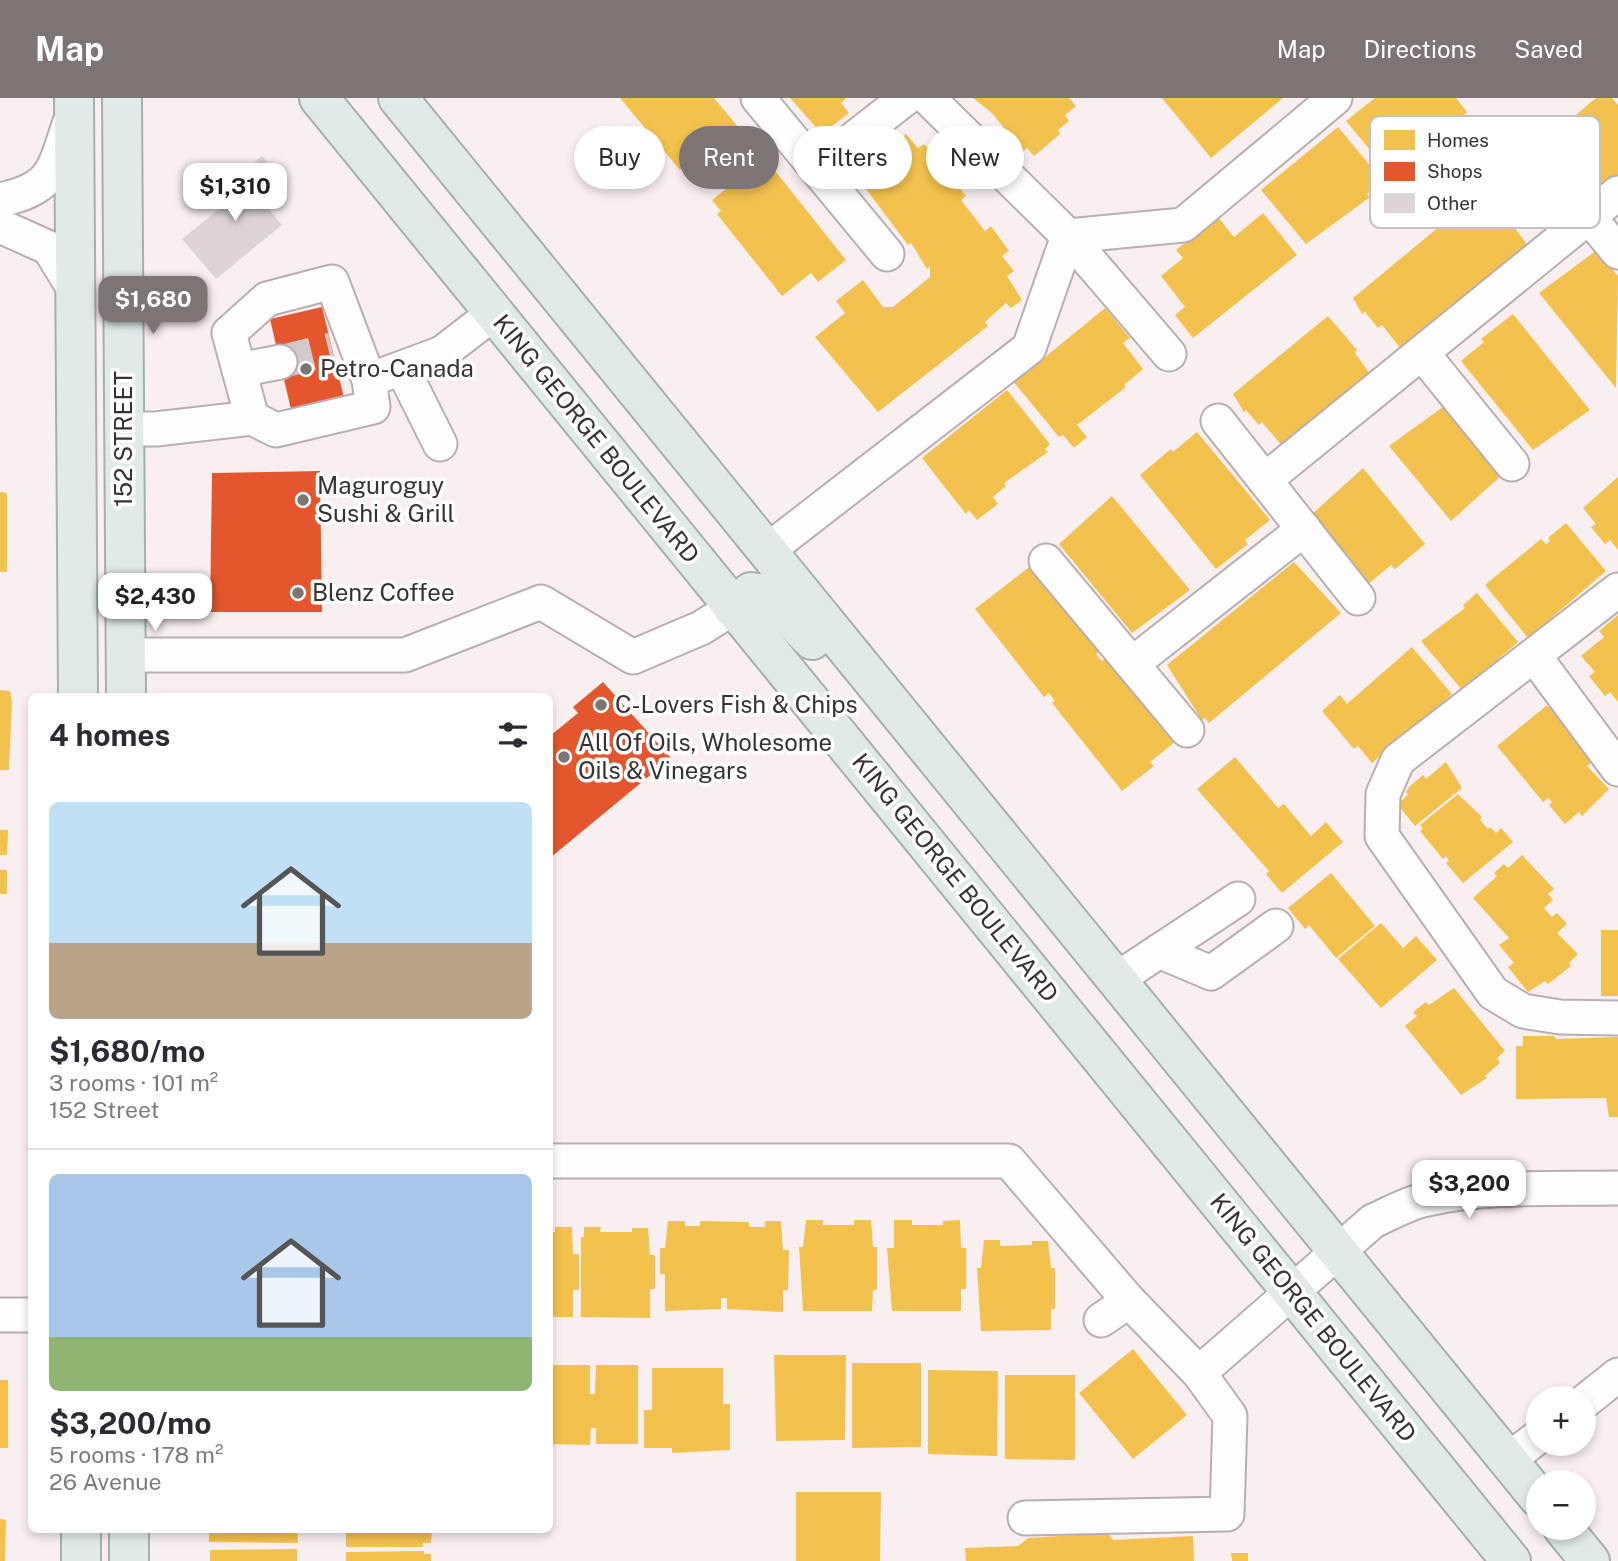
<!DOCTYPE html>
<meta charset="utf-8">
<style>
:root{--surface:#fff;--page:#f7f7f7;--text:#2b2b33;--muted:#7c7c81;--line:#e1e1e2;--accent:#7d7474}
body{margin:0;font-family:"Public Sans",sans-serif;background:var(--page);color:var(--text);height:100vh;display:flex;flex-direction:column;font-size:26px;white-space:nowrap}
*{box-sizing:border-box;margin:0}
p{font-size:23px;color:var(--muted)}
.icon{flex:none;width:38px;height:38px;fill:none;stroke:currentColor;stroke-width:2;stroke-linecap:round;stroke-linejoin:round}
.map{position:relative;flex:1;overflow:hidden}
.side{position:absolute;left:28px;top:595px;width:525px;height:840px;display:flex;flex-direction:column;background:var(--surface);border-radius:10px;box-shadow:0 4px 10px #0003}
.side>*{flex:none}
.guide{position:absolute;left:574px;top:28px;width:665px;height:63px;display:flex;gap:14px}
.buttons{position:absolute;left:1526px;top:1288px;display:grid;gap:14px}
.buttons a{display:grid;place-items:center;width:70px;height:70px;border-radius:50%;background:var(--surface);box-shadow:0 4px 10px #0003;font-size:35px}
.price{position:absolute;translate:-50% -60px;padding:0 16px;border-radius:14px;background:#fff;color:#222;font-size:23px;line-height:46px;filter:drop-shadow(0 2px 4px #0008)}
.price::after{content:'';position:absolute;left:50%;top:42px;width:21px;height:16px;margin-left:-10px;background:inherit;clip-path:polygon(0 0,100% 0,50% 100%)}
.price.selected{background:var(--accent);color:#fff}
ul{padding:0;list-style:none}
li{display:grid;align-content:center;gap:14px;height:371px;padding:0 21px}
li+li{border-top:2px solid var(--line)}
li span{display:grid;place-items:center;height:217px;border-radius:10px;color:#555}
li>.icon{margin-inline-start:auto}
span .icon{width:126px;height:126px;fill:#fffc;stroke-width:1}
li b{font-size:30px}
h2{display:flex;justify-content:space-between;align-items:center;height:84px;padding:0 21px;font-size:30px}
.tag{padding:0 24px;border-radius:32px;background:var(--surface);box-shadow:0 4px 10px #0003;font-size:24px;line-height:63px}
.tag.selected{background:var(--accent);color:#fff}
header{display:flex;align-items:center;gap:42px;box-sizing:border-box;height:98px;padding:0 35px;background:var(--accent);color:#fff}
header strong{font-size:33px}
nav{display:flex;gap:38px;margin-inline-start:auto;font-size:24px}
.map>svg:first-child{display:block}
.homes{fill:#f2c14e}
.shops{fill:#e4572e}
.building{fill:#ddd4d5}
.lines{fill:none;stroke-linecap:round;stroke-linejoin:round}
.minor-tunnel{stroke:#d4c9ca;stroke-width:33;stroke-dasharray:33 17;stroke-linecap:butt}
.minor-casing{stroke:#b8b0b0;stroke-width:37}
.major-casing{stroke:#a3b1ae;stroke-width:42}
.minor{stroke:#fefdfd;stroke-width:33}
.major{stroke:#e1eae8;stroke-width:38}
.poi-dot{fill:#7d7474;stroke:#fff;stroke-width:2.5}
.labels{text-anchor:middle;stroke-width:7;stroke-linejoin:round;paint-order:stroke}
.poi-label{font-size:24px;fill:#3a3232;stroke:#fff;text-anchor:start}
.street-label{font-size:24px;fill:#3a3232;stroke:#fff}
.key{fill:#fff;stroke:#c4c2c2;stroke-width:2}
.key-label{font-size:19px;fill:#3a3232}
</style>
<header>
<strong>Map</strong>
<nav><a>Map</a><a>Directions</a><a>Saved</a></nav>
</header>
<div class="map">
<svg width="1618" height="1463" viewBox="0 0 1618 1463">
<rect width="100%" height="100%" fill="#faeff0"/>
<g class="homes">
<path d="M620 0H714L744 36 717 58 715 56 705 64 700 56 680 72Z"/>
<path d="M790 0H846L841 5 849 15 822 36Z"/>
<path d="M973 0H1069L1076 8 1065 17 1069 23 1058 32 1060 36 1034 58 1027 50 1021 55 1012 44 1010 46 1001 35 1005 31 992 15Z"/>
<path d="M1162 0H1283L1211 60Z"/>
<path d="M1375 0H1456L1467 14 1439 42 1437 40 1405 70 1402 68 1391 77 1346 23Z"/>
<path d="M1596 0H1612L1618 7V77L1560 123 1539 98 1536 101 1511 71Z"/>
<path d="M1338 29 1383 83 1367 96 1370 99 1306 146 1261 92Z"/>
<path d="M906 36 918 50 924 46 933 57 927 62 949 89 955 84 966 98 961 102 985 133 991 128 1009 153 1002 158 1014 173 1007 178 1022 202 1011 210 1006 205 985 224 988 228 878 314 815 239 845 215 836 203 863 182 883 209H893L930 179V169L927 171 911 145 908 147 848 67 873 45 881 55Z"/>
<path d="M765 60 846 162 818 184 811 175 782 198 717 116 721 113 712 102Z"/>
<path d="M1486 90 1528 148 1402 252 1382 227 1378 230 1365 214 1362 216 1353 200Z"/>
<path d="M1263 115 1297 157 1193 240 1175 217 1185 209 1161 178 1183 160 1176 152 1218 119 1234 139Z"/>
<path d="M1597 152 1618 178 1616 290 1539 195Z"/>
<path d="M1105 210 1130 240 1123 245 1143 271 1124 287 1126 289 1077 327 1087 339 1074 350 1063 337 1059 339 1012 282 1037 261 1039 264Z"/>
<path d="M1513 216 1590 312 1533 352 1461 263 1484 244 1481 241Z"/>
<path d="M1328 218 1357 252 1355 255 1370 276 1282 348 1262 324 1259 327 1246 312 1244 314 1233 296Z"/>
<path d="M1007 292 1050 346 1045 351 1048 354 1004 385 1006 388 993 399 998 406 977 422 969 412 966 416 922 360Z"/>
<path d="M1447 306 1504 375 1451 423 1389 348Z"/>
<path d="M1197 334 1270 422 1245 442 1248 446 1216 471 1140 377 1171 351 1173 354Z"/>
<path d="M1363 370 1425 446 1395 471 1391 467 1367 487 1310 418Z"/>
<path d="M1618 379V452L1610 442 1605 446 1591 429 1596 426 1583 410Z"/>
<path d="M0 394 7 395V474H0Z"/>
<path d="M1112 398 1190 492 1132 535 1059 446Z"/>
<path d="M1566 425 1606 473 1528 540 1485 487 1541 441 1546 446 1550 443 1548 440Z"/>
<path d="M1294 464 1341 515 1209 625 1205 620 1202 622 1167 567Z"/>
<path d="M1032 467 1100 553 1096 556 1102 563 1107 559 1175 644 1150 664 1154 668 1122 693 1052 605 1055 603 1049 595 1044 599 975 511Z"/>
<path d="M1477 495 1518 544 1462 592 1421 543 1465 510 1463 507Z"/>
<path d="M1618 517V604L1610 594 1605 598 1589 578 1595 574 1581 558 1604 539 1599 533Z"/>
<path d="M1412 549 1452 596 1372 665 1358 648 1354 651 1322 613 1340 597 1347 606Z"/>
<path d="M0 592 10 593 12 604 9 672H0Z"/>
<path d="M1546 608 1552 610 1567 633 1569 630 1593 664 1587 668 1609 691 1582 718 1579 714 1565 726 1549 707 1552 704 1548 700 1543 704 1497 648Z"/>
<path d="M1235 659 1278 710 1284 706 1311 738 1326 724 1343 744 1282 795 1266 776 1269 773 1197 691Z"/>
<path d="M1446 664 1462 690 1415 728 1397 706 1408 697 1406 694 1410 688 1423 677 1426 681Z"/>
<path d="M1458 696 1482 719 1480 722 1488 731 1490 729 1496 735 1501 730 1513 744 1463 785 1446 765 1449 763 1446 758 1443 761 1420 733 1423 731 1420 727Z"/>
<path d="M0 732H8L7 757H0Z"/>
<path d="M1522 757 1554 791 1548 796 1553 802 1544 810 1552 819 1557 815 1567 826 1557 835 1578 856 1569 865 1571 868 1548 886 1545 883 1528 894 1508 869 1514 865 1499 847 1509 840 1473 800 1497 778 1494 775 1504 766 1508 770Z"/>
<rect x="0" y="772" width="7" height="24"/>
<path d="M1331 775 1375 828 1336 860 1309 827 1305 831 1288 810Z"/>
<path d="M1381 825 1403 850 1416 838 1437 862 1381 910 1338 861Z"/>
<rect x="1601" y="832" width="17" height="66"/>
<path d="M1454 890 1505 953 1497 960 1500 965 1485 978 1487 980 1461 997 1405 928 1417 918 1413 914 1426 904 1429 907Z"/>
<path d="M1523 938H1555V941L1618 939V1019H1609L1606 1000 1516 1001V948H1523Z"/>
<path d="M806 1122H823V1127H854V1122H871L873 1149H877V1192H873L872 1213H803L799 1149H803Z"/>
<path d="M894 1122H912V1127H943V1123L960 1122 961 1150H966V1191H961V1213H892L887 1150H894Z"/>
<path d="M668 1123H685V1128H700V1123L749 1124V1129H765V1123H781L783 1152H789L788 1192H783V1214L727 1211V1200H721V1211L665 1213V1176H660V1150H665Z"/>
<path d="M555 1129H572L573 1156H579V1192H573V1219H550V1134H555Z"/>
<path d="M584 1129H601L600 1134H632V1130H648L650 1157H655V1191H650V1220L581 1219V1139H584Z"/>
<path d="M984 1142H1000V1148L1032 1147V1143H1048L1051 1170H1055V1211H1051V1232L981 1233 977 1170H981Z"/>
<path d="M1133 1251 1187 1317 1133 1361 1079 1295Z"/>
<path d="M774 1257H846L845 1342 776 1343Z"/>
<path d="M852 1265H921V1349L852 1350Z"/>
<path d="M550 1267H590V1296H595L596 1267H638V1346H596V1330H591L590 1347 550 1346Z"/>
<path d="M652 1270H723V1306H730V1352L672 1355V1350H644V1312H652Z"/>
<path d="M928 1272 998 1273 997 1358 928 1356Z"/>
<path d="M1005 1277H1075V1362L1005 1361Z"/>
<rect x="0" y="1282" width="8" height="68"/>
<path d="M796 1394H881L880 1463H796Z"/>
<path d="M0 1421 6 1422 5 1463H0Z"/>
<path d="M209 1432H297L298 1445 209 1444Z"/>
<path d="M346 1432H432L431 1445H423V1449H346Z"/>
<path d="M1108 1435 1113 1442 1193 1438 1194 1463H966L965 1450 1018 1448 1028 1440Z"/>
<path d="M297 1451V1463H210V1452Z"/>
<path d="M424 1453V1456H431V1463H346V1454Z"/>
<path d="M1231 1455H1248V1463H1232Z"/>
</g>
<g class="shops">
<path d="M322 209 346 308 293 320 270 221Z"/>
<path d="M320 373 322 514H210L212 375Z"/>
<path d="M603 584 671 660 550 760V638L578 615 573 609Z"/>
</g>
<path class="building" d="M262 58 276 75 254 94 282 127 216 181 182 141 234 99 226 89Z"/>
<g class="lines">
<path class="minor-tunnel" d="M280 264 332 251"/>
<defs>
<g id="minor">
<path d="M758 0 887 156"/>
<path d="M928 0 1068 138 1169 256"/>
<path d="M816 70 906 0"/>
<path d="M0 102C55 90 53 72 70 24"/>
<path d="M1589 119 1618 154"/>
<path d="M0 128 49 150 76 194"/>
<path d="M1422 255 1512 366"/>
<path d="M239 272 280 264"/>
<path d="M403 272 440 346"/>
<path d="M252 320 276 332 373 309 369 282"/>
<path d="M1218 323 1358 500"/>
<path d="M124 331H156L252 320 229 235 267 201 332 184 369 282 442 255 494 215"/>
<path d="M1265 382 1618 95"/>
<path d="M768 452 1029 250 1068 138 1183 127 1335 0"/>
<path d="M1046 463 1187 632"/>
<path d="M1618 492 1398 662 1383 696 1382 738 1493 895 1523 913 1560 919 1618 920"/>
<path d="M126 557H405L541 504 633 559 701 530 733 510"/>
<path d="M1535 559 1618 671"/>
<path d="M1132 566 1304 431"/>
<path d="M1159 853 1211 875 1276 828"/>
<path d="M1117 881 1238 801"/>
<path d="M550 1063H1009L1129 1203 1199 1275 1230 1318 1227 1416 1025 1420"/>
<path d="M0 1217H32"/>
<path d="M1101 1222 1129 1203"/>
<path d="M1199 1275 1373 1123C1389 1116 1406 1106 1423 1102 1488 1087 1553 1091 1618 1090"/>
<path d="M1584 1304 1618 1277"/>
<path d="M1508 1362 1538 1339"/>
</g>
<g id="major">
<path d="M74 0 78 598"/>
<path d="M122 0 126 598"/>
<path d="M319 0 1511 1463"/>
<path d="M398 0 1538 1399"/>
<path d="M733 510 751 494 767 496 812 542"/>
<path d="M1563 1430 1590 1463"/>
<path d="M81 1432V1463"/>
<path d="M129 1432V1463"/>
</g>
</defs>
<use href="#minor" class="minor-casing"/>
<use href="#major" class="major-casing"/>
<use href="#minor" class="minor"/>
<use href="#major" class="major"/>
</g>
<g class="poi-dot">
<circle cx="306" cy="271" r="7"/>
<circle cx="303" cy="402" r="7"/>
<circle cx="298" cy="495" r="7"/>
<circle cx="601" cy="607" r="7"/>
<circle cx="564" cy="659" r="7"/>
</g>
<g class="labels">
<g class="poi-label">
<text x="320" y="279">Petro-Canada</text>
<text x="317" y="396">Maguroguy<tspan x="317" dy="28">Sushi &amp; Grill</tspan></text>
<text x="312" y="503">Blenz Coffee</text>
<text x="615" y="615">C-Lovers Fish &amp; Chips</text>
<text x="578" y="653">All Of Oils, Wholesome<tspan x="578" dy="28">Oils &amp; Vinegars</tspan></text>
</g>
<g class="street-label">
<text transform="translate(124 341) rotate(-90)" y="8">152 STREET</text>
<text transform="translate(596 341) rotate(51)" y="8">KING GEORGE BOULEVARD</text>
<text transform="translate(955 780) rotate(51)" y="8">KING GEORGE BOULEVARD</text>
<text transform="translate(1313 1220) rotate(51)" y="8">KING GEORGE BOULEVARD</text>
</g>
</g>
<rect x="1370" y="18" width="230" height="112" rx="10" class="key"/>
<rect x="1384" y="32" width="31" height="20" fill="#f2c14e"/>
<rect x="1384" y="64" width="31" height="19" fill="#e4572e"/>
<rect x="1384" y="95" width="31" height="20" fill="#ddd4d5"/>
<g class="key-label">
<text x="1427" y="49">Homes</text>
<text x="1427" y="80">Shops</text>
<text x="1427" y="112">Other</text>
</g>
</svg>
<div class="buttons">
<a>+</a>
<a>−</a>
</div>
<b class="price" style="left:235px;top:125px">$1,310</b>
<b class="price selected" style="left:153px;top:238px">$1,680</b>
<b class="price" style="left:155px;top:535px">$2,430</b>
<b class="price" style="left:1469px;top:1122px">$3,200</b>
<div class="guide">
<a class="tag">Buy</a>
<a class="tag selected">Rent</a>
<a class="tag">Filters</a>
<a class="tag">New</a>
</div>
<section class="side">
<h2>4 homes<svg class="icon" aria-label="filters" viewBox="0 0 24 24"><path d="M4 7h16M4 17h16"/><circle cx="9" cy="7" r="2"/><circle cx="15" cy="17" r="2"/></svg></h2>
<ul>
<li><span style="background:linear-gradient(#bfe0f5 65%,#b9a48a 0)"><svg class="icon" aria-label="home" viewBox="0 0 24 24"><path d="M3 11l9-7 9 7M6 9v11h12V9"/></svg></span><div><b>$1,680/mo</b><p>3 rooms · 101 m²</p><p>152 Street</p></div></li>
<li><span style="background:linear-gradient(#a9c7e8 75%,#8fb573 0)"><svg class="icon" aria-label="home" viewBox="0 0 24 24"><path d="M3 11l9-7 9 7M6 9v11h12V9"/></svg></span><div><b>$3,200/mo</b><p>5 rooms · 178 m²</p><p>26 Avenue</p></div></li>
</ul>
</section>
</div>
